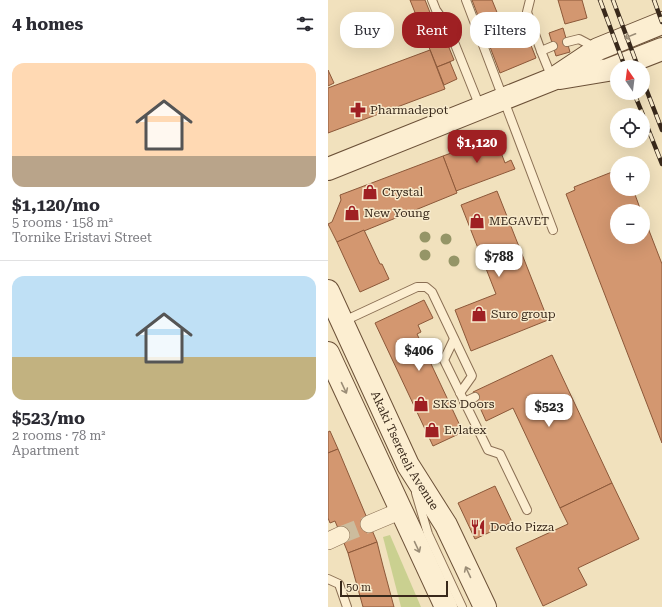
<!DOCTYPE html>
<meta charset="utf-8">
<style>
:root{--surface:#fff;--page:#f7f7f7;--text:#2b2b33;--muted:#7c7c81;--line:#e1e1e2;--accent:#9f2023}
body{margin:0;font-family:"Roboto Serif",serif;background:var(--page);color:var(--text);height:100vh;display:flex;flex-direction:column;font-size:15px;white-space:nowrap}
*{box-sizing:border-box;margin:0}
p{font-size:13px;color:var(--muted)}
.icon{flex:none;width:22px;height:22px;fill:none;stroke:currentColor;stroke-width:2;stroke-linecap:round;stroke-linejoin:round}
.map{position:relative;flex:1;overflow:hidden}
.sheet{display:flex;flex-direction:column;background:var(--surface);width:328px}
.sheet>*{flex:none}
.hud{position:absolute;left:12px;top:12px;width:262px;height:36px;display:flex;gap:8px}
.needle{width:26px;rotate:346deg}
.fabs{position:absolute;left:282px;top:60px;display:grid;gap:8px}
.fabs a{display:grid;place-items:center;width:40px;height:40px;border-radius:50%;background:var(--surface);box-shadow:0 4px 16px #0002;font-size:20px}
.scale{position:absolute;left:12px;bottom:10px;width:108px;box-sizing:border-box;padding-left:4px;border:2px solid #39291b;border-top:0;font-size:11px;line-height:14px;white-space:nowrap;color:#39291b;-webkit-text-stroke:3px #f8ebcd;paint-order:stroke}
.price{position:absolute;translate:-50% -34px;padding:0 9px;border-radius:8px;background:#fff;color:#222;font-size:13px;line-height:26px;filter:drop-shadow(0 1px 2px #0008)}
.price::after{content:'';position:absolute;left:50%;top:24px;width:12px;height:9px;margin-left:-6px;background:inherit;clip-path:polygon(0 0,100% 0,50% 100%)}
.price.on{background:var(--accent);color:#fff}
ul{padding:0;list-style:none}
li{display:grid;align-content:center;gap:8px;height:212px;padding:0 12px}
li+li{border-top:1px solid var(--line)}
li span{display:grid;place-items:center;height:124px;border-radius:12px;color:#555}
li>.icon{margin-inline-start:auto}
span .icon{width:72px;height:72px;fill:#fffc;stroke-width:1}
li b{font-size:17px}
h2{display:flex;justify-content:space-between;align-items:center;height:48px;padding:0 12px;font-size:17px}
.chip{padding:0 14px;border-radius:16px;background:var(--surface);box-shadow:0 4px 16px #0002;font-size:14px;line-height:36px}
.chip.on{background:var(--accent);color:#fff}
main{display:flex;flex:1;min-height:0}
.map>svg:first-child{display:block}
.green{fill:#cad090}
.building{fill:#d39770;stroke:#8c5839}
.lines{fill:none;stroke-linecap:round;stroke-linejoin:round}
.street-tunnel{stroke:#ccbc9d;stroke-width:17;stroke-dasharray:17 8;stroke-linecap:butt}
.lane-casing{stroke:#8b7055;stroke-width:10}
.street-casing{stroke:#8b7055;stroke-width:18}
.secondary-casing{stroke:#6c5138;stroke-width:24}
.lane{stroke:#fceed1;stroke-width:8}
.street{stroke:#fceed1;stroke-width:17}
.secondary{stroke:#fceed1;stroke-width:22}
.rail-casing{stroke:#39291b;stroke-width:4.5}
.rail{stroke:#f8ebcd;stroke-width:3;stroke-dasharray:9;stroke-linecap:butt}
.tree{fill:#959567}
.oneway{stroke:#9a8c76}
.labels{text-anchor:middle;stroke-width:3;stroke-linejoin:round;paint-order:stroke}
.poi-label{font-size:12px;fill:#39291b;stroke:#f8ebcd;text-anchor:start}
.street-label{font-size:12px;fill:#39291b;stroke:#f8ebcd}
</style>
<main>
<section class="sheet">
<h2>4 homes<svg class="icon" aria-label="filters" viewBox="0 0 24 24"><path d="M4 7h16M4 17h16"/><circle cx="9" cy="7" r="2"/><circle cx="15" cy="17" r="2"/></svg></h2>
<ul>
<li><span style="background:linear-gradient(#ffd9b3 75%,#b9a48a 0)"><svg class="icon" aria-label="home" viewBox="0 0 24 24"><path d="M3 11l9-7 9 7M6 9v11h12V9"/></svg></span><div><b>$1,120/mo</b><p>5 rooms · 158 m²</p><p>Tornike Eristavi Street</p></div></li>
<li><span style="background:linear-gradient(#bfe0f5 65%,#c2b280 0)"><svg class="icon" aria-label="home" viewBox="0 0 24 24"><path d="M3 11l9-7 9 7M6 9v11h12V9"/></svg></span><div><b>$523/mo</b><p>2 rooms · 78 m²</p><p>Apartment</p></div></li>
</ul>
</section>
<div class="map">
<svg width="334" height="607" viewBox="0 0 334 607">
<rect width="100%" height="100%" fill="#f1e1bd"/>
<path class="green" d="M62 535 93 607H73L55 537Z"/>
<g class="building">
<path d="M82 0H97L105 20 92 25Z"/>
<path d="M144 0H164L177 32 195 25 208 58 172 73Z"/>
<path d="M230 0H254L259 18 237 24Z"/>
<path d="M109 18 126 60 109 67 92 25Z"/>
<path d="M235 28 242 52 228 56 221 33Z"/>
<path d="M102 50 117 89 0 133V88Z"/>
<path d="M122 62 129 79 116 85 109 67Z"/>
<path d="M0 70 6 83 0 86Z"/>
<path d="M167 137 177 163 183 160 187 169 128 191 115 156Z"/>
<path d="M115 156 129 193 9 242 0 224 4 222 13 200 12 195Z"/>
<path d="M284 172 286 176 289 174V189H305L313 211H289V237H315V215L334 264V443L238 194 247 190 246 187Z"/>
<path d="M169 191 220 320 143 351 127 310 168 294 133 205Z"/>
<path d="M36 230 52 264H54L61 279 32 292 9 242Z"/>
<path d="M96 300 105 318 90 325 93 332 89 334 135 432 105 446 47 323Z"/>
<path d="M224 355 284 483 232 508 185 408 158 421 145 392Z"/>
<path d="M2 431 10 449 0 453V432Z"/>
<path d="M10 449 49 542 20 553 7 521 2 523 0 518V453Z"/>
<path d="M284 483 311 539 250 568 259 585 215 606 188 548 240 524 232 508Z"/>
<path d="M167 486 184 522 147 539 130 503Z"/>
<path d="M49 542 55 566 66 607H35L20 553Z"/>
</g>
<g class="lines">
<path class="street-tunnel" d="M13 535 41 524"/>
<defs>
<g id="lane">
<path d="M104 0 108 10 120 27 152 107"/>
<path d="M138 0 225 230"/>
<path d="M202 0 199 12 213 51"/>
<path d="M239 42 251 39 268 48"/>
<path d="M224 78 213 51 225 46"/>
<path d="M16 321 89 287H98L104 292 144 376 132 393"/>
<path d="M126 339 116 360 160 450 172 454 199 510"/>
<path d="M136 402 147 397"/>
<path d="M88 493 100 534 134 607"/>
<path d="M0 579 11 584 19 607"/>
</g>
<g id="street">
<path d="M41 524 72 511"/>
<path d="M0 541 13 535"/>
</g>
<g id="secondary">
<path d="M232 78 280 70 334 49"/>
<path d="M0 169 225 79 270 49 334 23"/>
<path id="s1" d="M0 291 80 465 118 525 157 607"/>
<path d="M0 353 118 607"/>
</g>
</defs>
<use href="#lane" class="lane-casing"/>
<use href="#street" class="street-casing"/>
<use href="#secondary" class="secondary-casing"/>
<use href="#lane" class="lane"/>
<use href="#street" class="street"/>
<use href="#secondary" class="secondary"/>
<defs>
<g id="rail">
<path d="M272 0 297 67"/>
<path d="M285 0 310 67"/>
<path d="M326 0 334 22"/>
<path d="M315 81 334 130"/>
<path d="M306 93 315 115"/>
<path d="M315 116 334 164"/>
</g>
</defs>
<use href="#rail" class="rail-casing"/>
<use href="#rail" class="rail"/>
</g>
<g class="tree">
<circle cx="97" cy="237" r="5.5"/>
<circle cx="118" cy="239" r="5.5"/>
<circle cx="97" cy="255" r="5.5"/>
<circle cx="126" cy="261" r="5.5"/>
</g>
<defs><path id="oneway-shaft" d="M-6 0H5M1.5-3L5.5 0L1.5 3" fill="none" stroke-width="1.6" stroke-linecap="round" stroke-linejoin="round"/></defs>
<g class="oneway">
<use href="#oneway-shaft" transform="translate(302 36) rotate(158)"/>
<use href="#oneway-shaft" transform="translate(16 388) rotate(65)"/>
<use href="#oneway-shaft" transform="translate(89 547) rotate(65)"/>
<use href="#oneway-shaft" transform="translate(140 572) rotate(-115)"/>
</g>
<defs>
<symbol id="pharmacy-bare" viewBox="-9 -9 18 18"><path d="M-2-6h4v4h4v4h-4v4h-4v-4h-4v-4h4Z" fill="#9f2023" stroke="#f8ebcd" stroke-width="2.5" paint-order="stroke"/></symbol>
<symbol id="shop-bare" viewBox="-9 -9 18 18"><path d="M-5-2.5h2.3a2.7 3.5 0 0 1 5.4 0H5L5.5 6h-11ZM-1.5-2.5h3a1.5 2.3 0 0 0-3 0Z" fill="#9f2023" stroke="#f8ebcd" stroke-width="2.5" paint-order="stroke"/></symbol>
<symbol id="restaurant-bare" viewBox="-9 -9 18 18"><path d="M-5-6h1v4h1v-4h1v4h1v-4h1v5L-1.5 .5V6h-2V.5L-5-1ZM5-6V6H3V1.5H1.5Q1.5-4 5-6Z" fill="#9f2023" stroke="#f8ebcd" stroke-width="2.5" paint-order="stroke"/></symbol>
</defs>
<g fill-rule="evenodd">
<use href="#pharmacy-bare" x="19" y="99" width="22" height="22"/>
<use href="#shop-bare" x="31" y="181" width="22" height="22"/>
<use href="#shop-bare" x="13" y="202" width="22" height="22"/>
<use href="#shop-bare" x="138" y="210" width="22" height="22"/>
<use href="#shop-bare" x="140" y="303" width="22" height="22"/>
<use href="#shop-bare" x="82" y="393" width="22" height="22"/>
<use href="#shop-bare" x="93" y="419" width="22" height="22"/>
<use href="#restaurant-bare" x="139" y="516" width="22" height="22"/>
</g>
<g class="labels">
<g class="poi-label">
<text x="42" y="114">Pharmadepot</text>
<text x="54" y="196">Crystal</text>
<text x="36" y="217">New Young</text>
<text x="161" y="225">MEGAVET</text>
<text x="163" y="318">Suro group</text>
<text x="105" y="408">SKS Doors</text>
<text x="116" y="434">Evlatex</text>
<text x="162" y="531">Dodo Pizza</text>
</g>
<g class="street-label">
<text dy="4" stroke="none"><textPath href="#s1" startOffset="177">Akaki Tsereteli Avenue</textPath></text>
</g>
</g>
</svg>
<div class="fabs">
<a><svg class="needle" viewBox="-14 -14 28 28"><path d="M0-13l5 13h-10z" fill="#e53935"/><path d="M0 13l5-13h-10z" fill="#7c7c81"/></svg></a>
<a><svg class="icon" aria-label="locate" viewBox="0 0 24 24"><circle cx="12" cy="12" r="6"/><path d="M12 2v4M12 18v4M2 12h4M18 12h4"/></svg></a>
<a>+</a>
<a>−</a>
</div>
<div class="scale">50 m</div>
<b class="price on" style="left:149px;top:164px">$1,120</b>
<b class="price" style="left:171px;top:278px">$788</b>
<b class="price" style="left:91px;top:372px">$406</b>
<b class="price" style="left:221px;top:428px">$523</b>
<div class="hud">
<a class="chip">Buy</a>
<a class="chip on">Rent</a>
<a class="chip">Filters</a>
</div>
</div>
</main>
